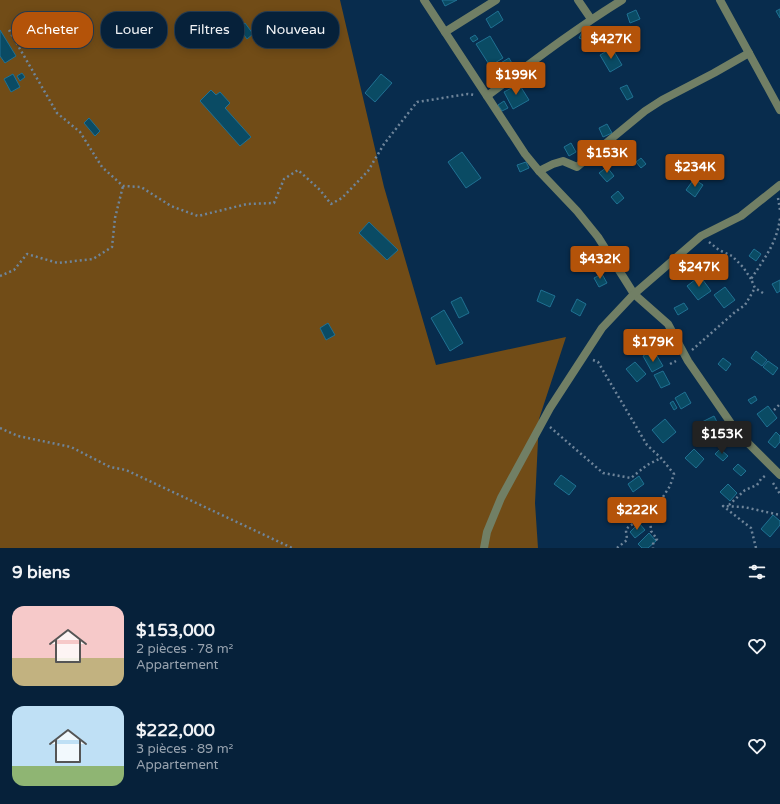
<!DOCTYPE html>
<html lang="fr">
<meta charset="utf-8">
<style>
:root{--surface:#06213a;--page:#0f2942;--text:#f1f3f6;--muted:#98a3af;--line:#273e54;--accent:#b45309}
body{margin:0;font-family:"Varela Round",sans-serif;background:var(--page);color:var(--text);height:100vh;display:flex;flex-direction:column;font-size:15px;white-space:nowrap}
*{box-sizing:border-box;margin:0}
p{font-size:13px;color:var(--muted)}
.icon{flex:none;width:22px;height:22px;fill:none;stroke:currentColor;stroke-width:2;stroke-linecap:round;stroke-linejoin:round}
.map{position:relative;height:548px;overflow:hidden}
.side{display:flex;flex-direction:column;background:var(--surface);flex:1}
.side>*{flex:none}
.banner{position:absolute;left:12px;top:12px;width:400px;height:36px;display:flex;gap:8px}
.price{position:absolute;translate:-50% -34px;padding:0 9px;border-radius:4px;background:var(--accent);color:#fff;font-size:13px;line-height:26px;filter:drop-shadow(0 1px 2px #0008)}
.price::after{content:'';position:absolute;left:50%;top:24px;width:12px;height:9px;margin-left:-6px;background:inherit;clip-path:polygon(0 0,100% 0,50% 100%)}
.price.on{background:#222;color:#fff}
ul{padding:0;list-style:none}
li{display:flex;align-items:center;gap:12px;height:100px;padding:0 12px}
li span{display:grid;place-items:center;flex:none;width:112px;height:80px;border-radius:12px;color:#555}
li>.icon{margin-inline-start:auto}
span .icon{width:48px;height:48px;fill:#fffc;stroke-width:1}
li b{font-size:17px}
h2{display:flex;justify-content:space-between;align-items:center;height:48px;padding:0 12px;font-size:17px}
.tag{padding:0 14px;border-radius:16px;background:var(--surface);box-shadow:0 2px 10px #0003,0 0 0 1px var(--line);font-size:14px;line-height:36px}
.tag.on{background:var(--accent);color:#fff}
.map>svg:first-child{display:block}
.green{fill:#714c17}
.building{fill:#0a4b64;stroke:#207193}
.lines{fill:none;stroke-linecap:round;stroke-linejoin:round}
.path{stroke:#6f859a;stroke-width:2.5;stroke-dasharray:2 3;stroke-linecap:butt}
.minor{stroke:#717f65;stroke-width:8}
</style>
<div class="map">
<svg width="780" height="548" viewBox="0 0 780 548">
<rect width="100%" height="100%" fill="#082c4d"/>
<path class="green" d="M0 0H340L384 187 436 365 566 337 539 419 535 503 538 548H0Z"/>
<g class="building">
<path d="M442 0H457L445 6Z"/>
<path d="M780 9V18L776 11Z"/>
<path d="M636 10 640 19 630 23 627 14Z"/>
<path d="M498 11 503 20 491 28 486 19Z"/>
<path d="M245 23 253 34 247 39 239 28Z"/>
<path d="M0 30 16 56 5 63 0 56Z"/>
<path d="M583 30 588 33 584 40 579 38Z"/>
<path d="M475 35 478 39 473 42 470 38Z"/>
<path d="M490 36 503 58 490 66 476 44Z"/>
<path d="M612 48 622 65 610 72 600 55Z"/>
<path d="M509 58 514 67 499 76 494 67Z"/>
<path d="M529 67 538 80 531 85 522 72Z"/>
<path d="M22 73 25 77 20 81 17 76Z"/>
<path d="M13 74 20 87 11 92 4 79Z"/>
<path d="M381 74 392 83 375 102 365 93Z"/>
<path d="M519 84 529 100 513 109 504 92Z"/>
<path d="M627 85 633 97 627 100 620 88Z"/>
<path d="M211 90 216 95 220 92 230 103 225 108 251 137 240 146 200 101Z"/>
<path d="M504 101 508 108 502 111 498 105Z"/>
<path d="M89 118 100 131 95 136 84 123Z"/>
<path d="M607 124 612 133 603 137 599 128Z"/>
<path d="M571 143 576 152 569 156 564 147Z"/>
<path d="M462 152 481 178 466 188 448 162Z"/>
<path d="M641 158 646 164 641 168 636 162Z"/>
<path d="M526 162 529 168 520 172 517 165Z"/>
<path d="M607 167 614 176 607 182 599 173Z"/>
<path d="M694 179 703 185 695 197 686 190Z"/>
<path d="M618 191 624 198 617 204 611 197Z"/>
<path d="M369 222 398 250 387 260 359 233Z"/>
<path d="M754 249 761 254 756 261 749 256Z"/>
<path d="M700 256 705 264 697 270 692 262Z"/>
<path d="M602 274 607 283 599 287 594 278Z"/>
<path d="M700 276 711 291 698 300 687 286Z"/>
<path d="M780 280V291L777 293 772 284Z"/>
<path d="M725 287 735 300 724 308 714 295Z"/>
<path d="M541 290 555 296 550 307 537 301Z"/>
<path d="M461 297 469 313 459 318 451 302Z"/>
<path d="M577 299 586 304 580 316 571 311Z"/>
<path d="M684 303 688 309 678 315 674 308Z"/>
<path d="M444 310 463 343 450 351 431 318Z"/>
<path d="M328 323 335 335 326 340 320 328Z"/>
<path d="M756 351 767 360 762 366 751 358Z"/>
<path d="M648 353 651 359 657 356 663 366 652 372 643 356Z"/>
<path d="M723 358 731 364 726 371 718 364Z"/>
<path d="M768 361 778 368 773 375 763 367Z"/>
<path d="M635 362 646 374 637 382 626 369Z"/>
<path d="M663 371 670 384 661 388 654 375Z"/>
<path d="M685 392 691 403 681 409 675 398Z"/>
<path d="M755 396 757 400 751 404 748 400Z"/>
<path d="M673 401 677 408 674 410 670 403Z"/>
<path d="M768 406 777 418 767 427 757 414Z"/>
<path d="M714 416 720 428 704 437 700 430 705 427 702 422Z"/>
<path d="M665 419 676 432 663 443 652 430Z"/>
<path d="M776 432 780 436V442L775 448 768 442Z"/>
<path d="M694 449 704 459 696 468 685 458Z"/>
<path d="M720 449 728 456 723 461 715 454Z"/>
<path d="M738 464 746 471 741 476 733 469Z"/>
<path d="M561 475 576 486 569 495 554 484Z"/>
<path d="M639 476 644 484 633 492 628 484Z"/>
<path d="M728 484 737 493 730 501 720 492Z"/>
<path d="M773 515 780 521V525L770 537 761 529Z"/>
<path d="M639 523 645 530 635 538 630 532Z"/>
<path d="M649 533 656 541 648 548H642L638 544Z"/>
</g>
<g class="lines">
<g class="path">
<path d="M9 30 57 113 80 132 102 167 123 186 141 187 171 206 198 216 247 204 274 203 284 179 298 170 320 190 331 204 342 198 368 171 384 144 417 102 468 94 474 95"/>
<path d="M778 198 780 210"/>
<path d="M709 242 719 250 732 256 743 267 751 279"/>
<path d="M0 276 14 270 27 254 58 263 93 259 112 247 115 218 123 186"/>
<path d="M763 293 755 288 751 279C764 259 777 243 780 218"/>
<path d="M692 350 735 312 745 305 755 288"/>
<path d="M593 360 598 362 647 445 661 458 674 474 670 486 650 517 651 531 657 539 653 544V548"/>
<path d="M670 364 676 361"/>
<path d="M774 410 780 404"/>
<path d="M550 427 603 473 631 478 647 465 661 458"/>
<path d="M0 428 18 436 71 447 110 467 126 470 292 548"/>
<path d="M773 483 780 494"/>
<path d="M729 505 745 490 757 485 761 479 766 475"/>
<path d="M617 548 627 540C627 537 626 533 626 530 628 525 645 518 651 515"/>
<path d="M756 548 751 528 723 506 744 507 780 515"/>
</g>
<g class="minor">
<path d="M424 0 525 154 539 171 577 211 598 237 634 294 668 324 688 361 737 432 780 475"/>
<path d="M578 0 591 19"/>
<path d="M720 0 780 110"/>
<path d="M445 32 496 0"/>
<path d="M487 96C531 63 575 29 622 0"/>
<path d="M539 171 553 164 563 161 577 167 645 111 662 100 714 73 749 53"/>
<path d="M484 548 487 532 501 498 550 408 602 328 634 294 701 236 741 216 780 185"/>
</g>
</g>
</svg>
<b class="price" style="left:611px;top:60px">$427K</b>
<b class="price" style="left:516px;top:96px">$199K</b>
<b class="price" style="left:607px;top:174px">$153K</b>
<b class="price" style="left:695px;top:188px">$234K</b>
<b class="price" style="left:600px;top:280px">$432K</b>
<b class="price" style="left:699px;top:288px">$247K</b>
<b class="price" style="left:653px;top:363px">$179K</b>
<b class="price on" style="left:722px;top:455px">$153K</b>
<b class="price" style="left:637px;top:531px">$222K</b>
<div class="banner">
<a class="tag on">Acheter</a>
<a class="tag">Louer</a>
<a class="tag">Filtres</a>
<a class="tag">Nouveau</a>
</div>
</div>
<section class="side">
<h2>9 biens<svg class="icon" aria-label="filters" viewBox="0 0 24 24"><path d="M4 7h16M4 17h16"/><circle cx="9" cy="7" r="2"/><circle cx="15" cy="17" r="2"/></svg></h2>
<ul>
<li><span style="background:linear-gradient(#f6c9c9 65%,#c2b280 0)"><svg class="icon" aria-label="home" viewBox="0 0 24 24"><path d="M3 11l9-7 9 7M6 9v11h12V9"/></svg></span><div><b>$153,000</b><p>2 pièces · 78 m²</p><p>Appartement</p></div><svg class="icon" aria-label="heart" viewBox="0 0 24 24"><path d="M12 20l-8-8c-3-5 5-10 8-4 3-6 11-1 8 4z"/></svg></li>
<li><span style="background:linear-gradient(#bfe0f5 75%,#8fb573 0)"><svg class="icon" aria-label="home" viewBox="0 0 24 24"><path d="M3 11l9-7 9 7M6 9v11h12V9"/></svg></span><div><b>$222,000</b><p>3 pièces · 89 m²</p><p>Appartement</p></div><svg class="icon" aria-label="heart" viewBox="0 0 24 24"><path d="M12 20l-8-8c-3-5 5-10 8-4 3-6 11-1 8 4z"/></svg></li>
</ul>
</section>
